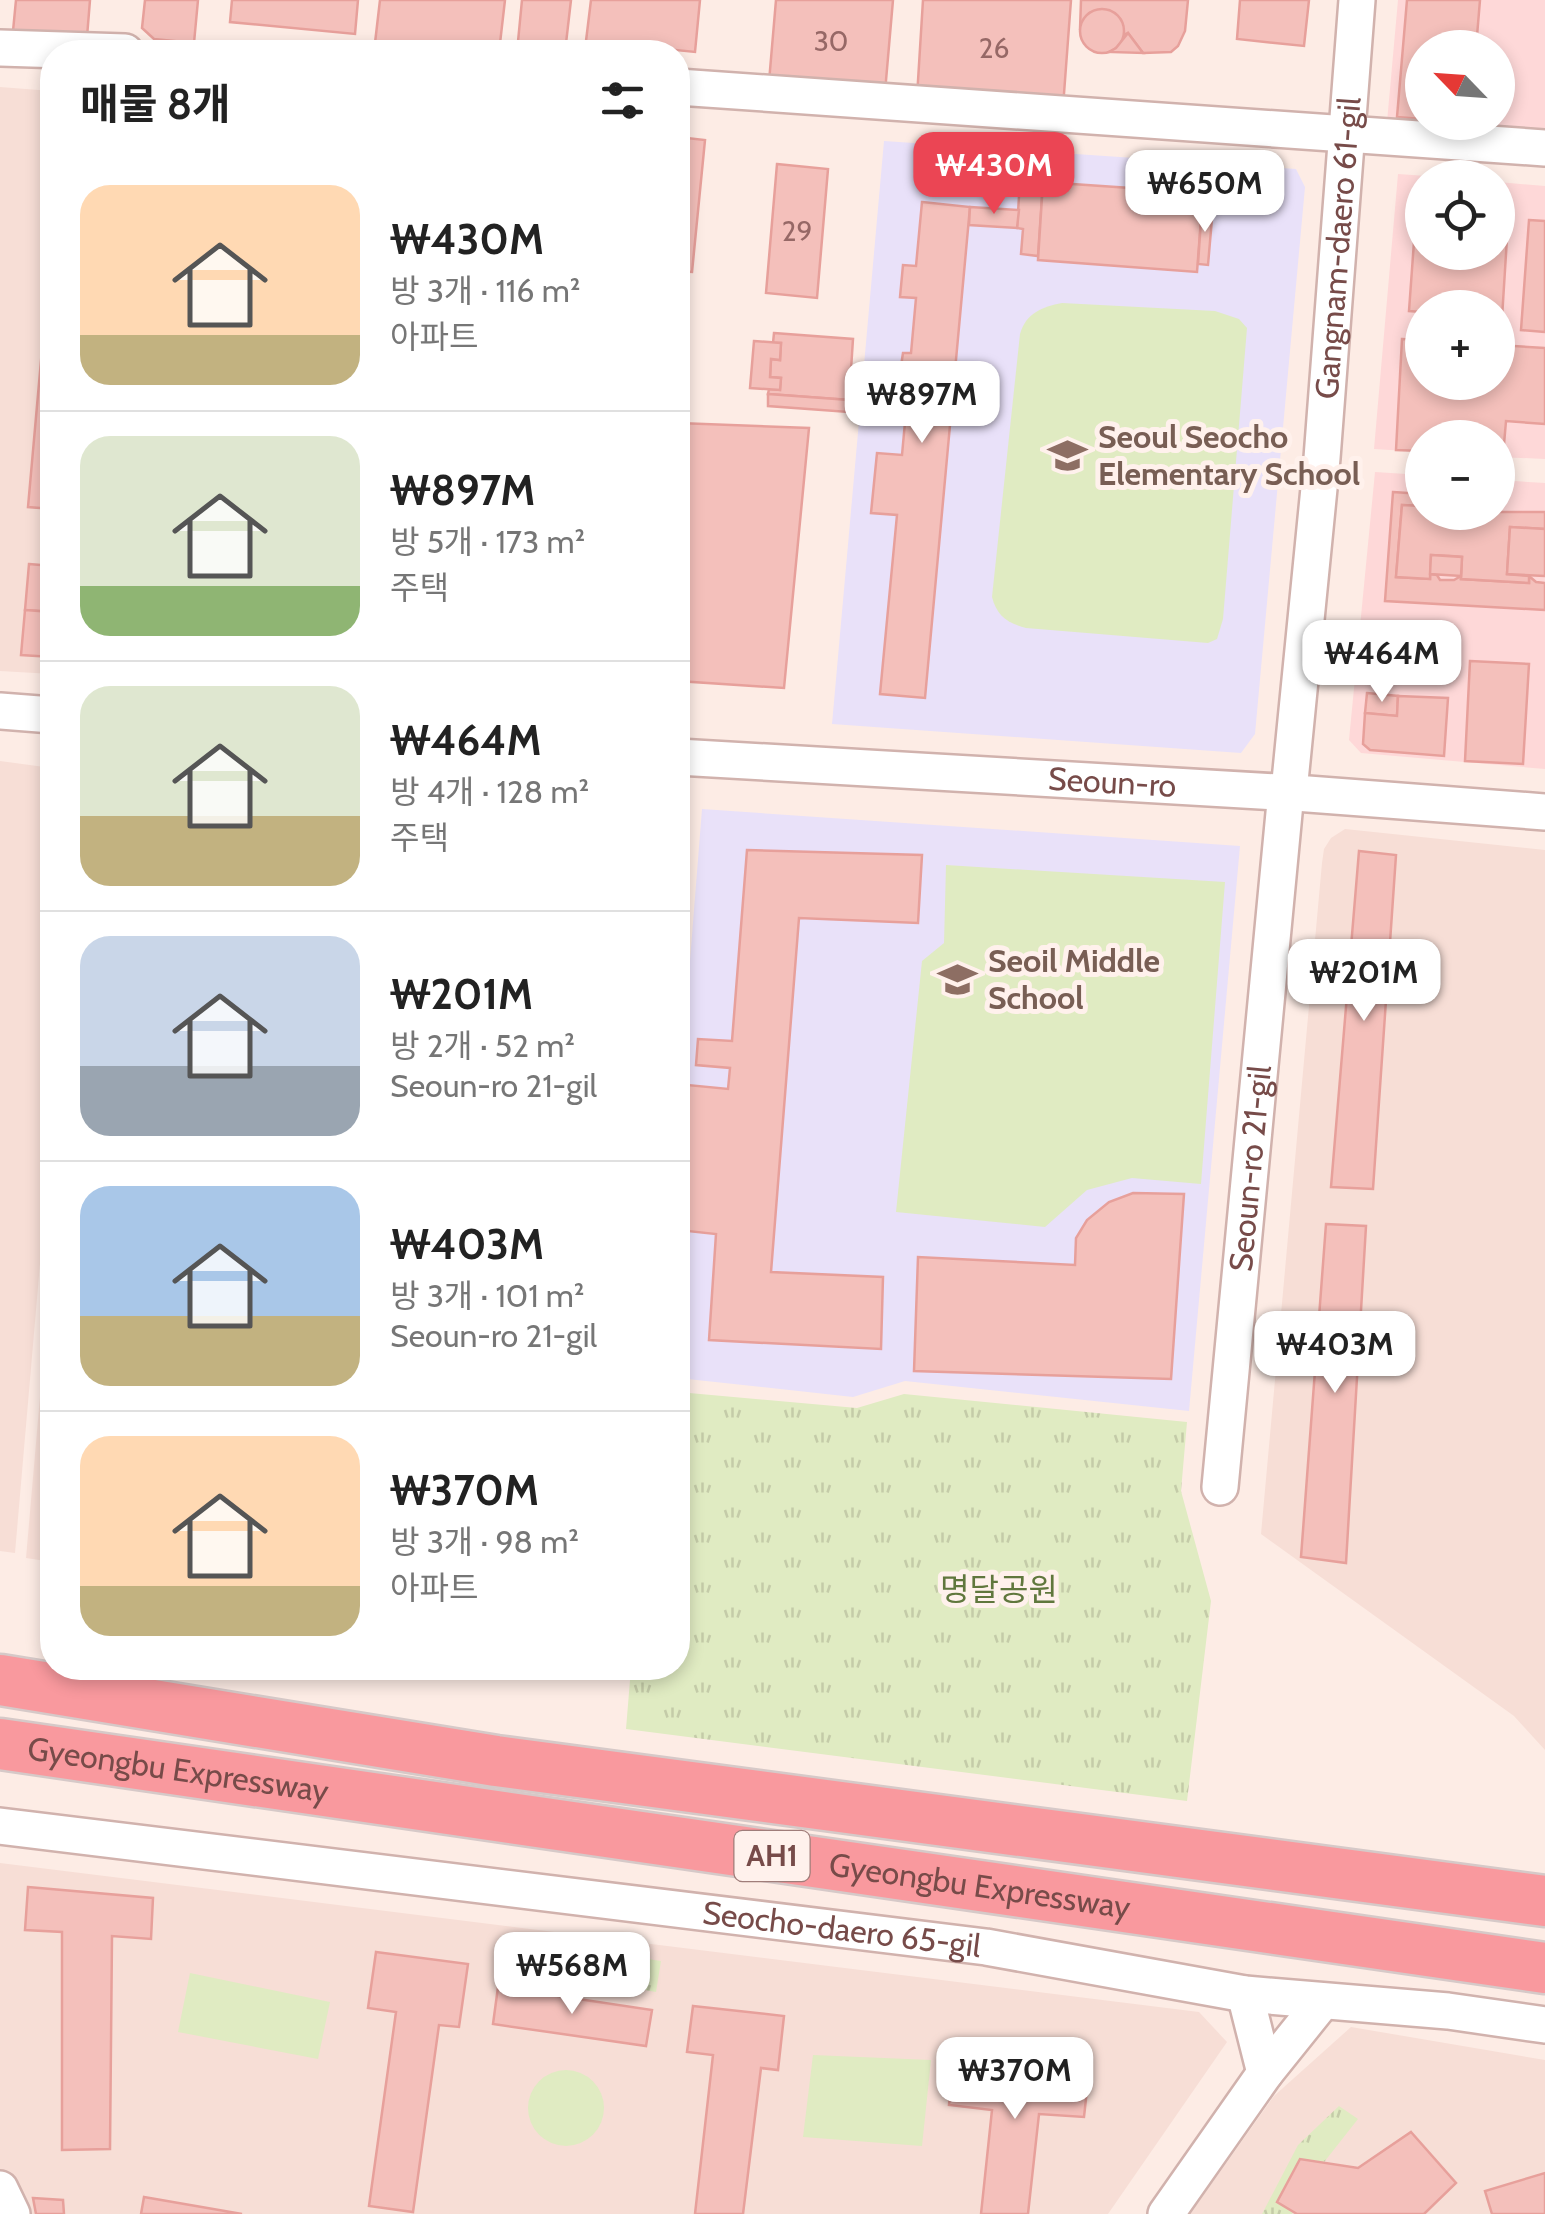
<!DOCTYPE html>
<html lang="ko">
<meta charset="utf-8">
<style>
:root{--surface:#fff;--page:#f2f2f2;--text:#222;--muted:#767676;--line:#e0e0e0;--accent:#eb4554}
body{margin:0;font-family:Cabin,"Noto Sans KR",sans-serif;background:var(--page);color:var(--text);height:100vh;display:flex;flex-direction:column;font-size:38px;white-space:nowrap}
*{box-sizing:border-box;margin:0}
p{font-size:32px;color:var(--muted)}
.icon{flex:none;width:55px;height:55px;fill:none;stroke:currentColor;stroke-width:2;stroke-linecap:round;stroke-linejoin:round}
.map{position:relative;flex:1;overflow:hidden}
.sheet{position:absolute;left:40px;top:40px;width:650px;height:1640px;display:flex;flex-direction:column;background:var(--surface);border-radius:40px;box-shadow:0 5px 15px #0003}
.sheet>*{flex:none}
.needle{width:65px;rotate:295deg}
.controls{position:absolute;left:1405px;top:30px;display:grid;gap:20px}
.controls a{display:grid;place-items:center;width:110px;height:110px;border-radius:50%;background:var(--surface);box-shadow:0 5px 15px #0003;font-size:50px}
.price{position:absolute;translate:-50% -85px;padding:0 22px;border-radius:20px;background:#fff;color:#222;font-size:32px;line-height:65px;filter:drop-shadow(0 2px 5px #0008)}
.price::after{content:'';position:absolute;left:50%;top:60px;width:30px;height:22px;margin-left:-15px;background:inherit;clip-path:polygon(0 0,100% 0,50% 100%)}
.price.current{background:var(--accent);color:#fff}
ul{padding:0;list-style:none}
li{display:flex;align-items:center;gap:30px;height:250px;padding:0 40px}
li+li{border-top:2px solid var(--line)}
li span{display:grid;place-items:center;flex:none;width:280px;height:200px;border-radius:30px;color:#555}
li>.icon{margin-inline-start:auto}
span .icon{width:120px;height:120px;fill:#fffc;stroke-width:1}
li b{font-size:42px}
h2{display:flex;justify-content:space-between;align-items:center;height:120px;padding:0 40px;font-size:42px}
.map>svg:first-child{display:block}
.residential{fill:#f7ded6}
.commercial{fill:#fed8d8;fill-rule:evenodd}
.education{fill:#e9e1f9}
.green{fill:#e0ebc2}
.park{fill:url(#park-tufts)}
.building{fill:#f4c0bb;stroke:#e7a09b;stroke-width:2.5}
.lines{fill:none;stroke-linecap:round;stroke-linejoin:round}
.minor-casing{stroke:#d1b2ad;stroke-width:40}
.highway-casing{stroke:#d6c9c8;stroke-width:55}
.minor{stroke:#fff;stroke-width:35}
.highway{stroke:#f9999e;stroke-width:50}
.labels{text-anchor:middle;stroke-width:10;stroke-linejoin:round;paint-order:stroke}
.number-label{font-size:28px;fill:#966866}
.shield{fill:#fff1ec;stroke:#a07d7a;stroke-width:2.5}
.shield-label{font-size:30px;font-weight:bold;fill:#774b49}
.street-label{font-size:32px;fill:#774b49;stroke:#fff1ec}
.education-label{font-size:32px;font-weight:bold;fill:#785e54;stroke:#fff1ec;text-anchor:start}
.park-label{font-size:32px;fill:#60773d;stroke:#fff1ec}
</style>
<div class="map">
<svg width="1545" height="2214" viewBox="0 0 1545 2214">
<defs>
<pattern id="park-tufts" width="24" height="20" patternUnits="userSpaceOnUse" patternTransform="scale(2.5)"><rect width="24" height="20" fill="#e0ebc2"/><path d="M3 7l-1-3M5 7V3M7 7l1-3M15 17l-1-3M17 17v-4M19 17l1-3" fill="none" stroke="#c4cba8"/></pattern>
</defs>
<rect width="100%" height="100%" fill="#fdece5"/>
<g class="residential">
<path d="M0 87 52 91V674L0 671Z"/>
<path d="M0 761 52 768V1125L15 1553 0 1551Z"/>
<path d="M1345 829 1545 850V1750L1514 1716 1261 1534 1322 863 1324 849 1331 838Z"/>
<path d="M52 1259V1562L26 1558Z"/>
<path d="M0 1863 1199 2012 1227 2042 1108 2214H0Z"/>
<path d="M1351 2027 1545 2060V2214H1190L1274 2096Z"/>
</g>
<g class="commercial">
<path d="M1398 0H1545V134L1387 122ZM1422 48H1498V122H1422Z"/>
<path d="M1398 174 1441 177 1422 178V252H1498V182L1545 186V459L1498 457V438H1422V452L1374 449ZM1422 308H1498V382H1422Z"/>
<path d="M1375 472 1422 475V512H1498V480L1545 483V769L1361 753 1349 740Z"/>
</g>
<g class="education">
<path d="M884 141 1296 169 1305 187 1255 734 1241 753 832 724Z"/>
<path d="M702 809 1240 846 1189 1411 905 1381 853 1397 678 1378V1112Z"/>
</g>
<g class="green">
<path d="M1062 303 1215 311 1239 319 1247 328 1223 619 1217 639 1208 643 1026 628C1007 623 997 616 992 597L1020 334C1026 313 1042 307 1062 303Z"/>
<path d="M946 865 1225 882 1201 1184 1132 1178 1087 1190 1045 1227 896 1212 922 961 944 943Z"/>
<path d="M190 1973 330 2002 318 2059 178 2032Z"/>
<path d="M813 2055 931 2060 922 2146 803 2137Z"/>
<circle cx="566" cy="2108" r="38"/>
</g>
<g class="park">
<path d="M678 1392 857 1408 904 1394 1187 1422 1181 1491 1211 1601 1187 1801 626 1729 631 1668H678Z"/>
<path d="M510 1938 661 1961 656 1992 505 1965Z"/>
<path d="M1339 2106 1358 2119 1310 2180 1292 2214H1262L1298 2145Z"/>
</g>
<g class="building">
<path d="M16 0H90L87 37 13 31Z"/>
<path d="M145 0H198L194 43 154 39 142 28Z"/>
<path d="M232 0H358L355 34 230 22Z"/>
<path d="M380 0H505L499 52H459L375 43Z"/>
<path d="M522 0H571L565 52H517Z"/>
<path d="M591 0H700L695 52 586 41Z"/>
<path d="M776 0H893L885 92 769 82Z"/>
<path d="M923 0H1071L1063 107 917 97Z"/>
<path d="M1081 0H1188L1185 31 1178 46 1171 52 1143 53 1128 33 1123 35 1121 20 1109 10 1090 13 1080 30Z"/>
<path d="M1240 0H1309L1304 46 1237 39Z"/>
<path d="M1407 0H1480L1476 48H1422V119L1397 117Z"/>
<circle cx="1102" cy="31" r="22"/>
<path d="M1128 33 1143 53 1109 52 1116 48Z"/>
<path d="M678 137 705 140 692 272 678 271Z"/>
<path d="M777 164 828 169 817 298 766 293Z"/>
<path d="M1020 181 1043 182 1038 256 1021 254 1023 229 1017 228Z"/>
<path d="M1043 182 1203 193 1197 272 1038 260Z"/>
<path d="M1417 200H1422V252H1498V205L1509 206 1502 318 1498 317V308H1422V312L1409 311Z"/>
<path d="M922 202 970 207 925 698 880 694 897 515 871 513 877 453 902 455 910 367 901 366 903 353H911L916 298 900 297 903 265 916 266Z"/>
<path d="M1202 206 1213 207 1208 265 1198 264Z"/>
<path d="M970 207 1019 210 1017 228 969 225Z"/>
<path d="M1529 220 1545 221V332L1521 330Z"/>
<path d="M49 271 52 272V509L28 507Z"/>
<path d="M774 333 853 339 849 400 768 394 769 389 780 390 781 378 770 377 771 359 780 360 781 343H773Z"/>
<path d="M1402 339 1422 340V382H1498V345L1545 348V424L1506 421 1503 456H1498V438H1422V451L1396 450Z"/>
<path d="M754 341 781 343 780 360 771 359 770 377 781 378 780 390 750 388Z"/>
<path d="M768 394 849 400 848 412 768 406Z"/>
<path d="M678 423 809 428 784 688 678 681Z"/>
<path d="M1393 492 1422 494V506L1402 505 1396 577 1430 579V574L1437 575 1440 580H1454L1461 576V579L1529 583V576L1536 582 1545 583V610L1385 601Z"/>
<path d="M1402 505 1422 506V512H1545V529L1510 527 1507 574 1529 576V583L1461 579 1462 557 1451 556 1431 555 1430 579 1396 577Z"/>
<path d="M1510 527 1545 529V576L1507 574Z"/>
<path d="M1431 555 1462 557 1461 576 1430 574Z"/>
<path d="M29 564 52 566V612L25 610Z"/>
<path d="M25 610 52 612V657L21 655Z"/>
<path d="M1470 661 1529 664 1523 764 1465 761Z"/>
<path d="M1367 693 1398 696 1397 716 1365 713Z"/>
<path d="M1398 696 1448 698 1444 756 1370 750 1363 744 1365 713 1397 716Z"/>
<path d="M747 850 922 855 918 923 799 918 771 1272 883 1277 881 1349 709 1340 716 1234 678 1230 688 1085 728 1089 730 1068 696 1065 698 1039 732 1041Z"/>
<path d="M1359 851 1396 855 1373 1189 1331 1187Z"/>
<path d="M1133 1193 1184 1194 1171 1379 914 1371 918 1257 1075 1265 1076 1238 1087 1220 1109 1202Z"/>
<path d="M1326 1224 1366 1226 1346 1563 1301 1557Z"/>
<path d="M28 1887 153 1898 151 1939 112 1936 110 2149 62 2150V1932L25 1930Z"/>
<path d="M376 1952 468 1964 459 2027 439 2025 413 2212 369 2206 396 2012 368 2008Z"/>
<path d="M498 1987 652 2010 646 2046 493 2024Z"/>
<path d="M693 2006 784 2016 778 2070 761 2068 743 2214H695L713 2055 687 2052Z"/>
<path d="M953 2062 1089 2072 1084 2117 1039 2114 1028 2214H981L992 2110 949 2105Z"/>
<path d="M1411 2132 1456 2183 1424 2214H1297L1277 2202 1300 2159 1358 2168Z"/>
<path d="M1545 2173V2214H1492L1485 2191Z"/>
<path d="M144 2197 242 2214H141Z"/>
<path d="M33 2198 63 2200 64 2214H36Z"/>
</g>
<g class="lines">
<defs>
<g id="minor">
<path d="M0 48 125 52"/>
<path d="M678 87 1545 148"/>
<path d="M0 711 52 715"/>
<path id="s1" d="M678 757 1295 793 1545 812"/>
<path id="s2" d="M1220 1487 1286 792 1290 781 1322 458 1357 0"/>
<path id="s3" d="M0 1826 986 1947 1245 1994 1448 2011 1545 2025"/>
<path d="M1245 1994 1265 2073"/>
<path d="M0 2189 12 2214"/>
<path d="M1166 2214 1265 2073 1322 2002"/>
</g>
<g id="highway">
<path d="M0 1680 496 1761 1545 1901"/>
<path id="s4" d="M0 1744 1545 1968"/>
</g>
</defs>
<use href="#minor" class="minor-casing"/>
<use href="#highway" class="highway-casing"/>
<use href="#minor" class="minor"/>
<use href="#highway" class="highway"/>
</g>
<defs>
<symbol id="school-bare" viewBox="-9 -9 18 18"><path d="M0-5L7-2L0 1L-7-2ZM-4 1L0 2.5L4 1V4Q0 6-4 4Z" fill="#8d6e63" stroke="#fff1ec" stroke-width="2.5" paint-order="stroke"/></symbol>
</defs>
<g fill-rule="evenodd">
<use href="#school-bare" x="1040" y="428" width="55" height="55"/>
<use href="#school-bare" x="930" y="952" width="55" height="55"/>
</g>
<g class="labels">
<g class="number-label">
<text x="831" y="51">30</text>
<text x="994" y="58">26</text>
<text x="797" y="241">29</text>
</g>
<rect class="shield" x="734.5" y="1831" width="75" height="50" rx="8"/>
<g class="shield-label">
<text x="772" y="1866">AH1</text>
</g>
<g class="street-label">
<text dy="11" stroke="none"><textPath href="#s2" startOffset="1245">Gangnam-daero 61-gil</textPath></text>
<text dy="11" stroke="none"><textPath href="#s1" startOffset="435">Seoun-ro</textPath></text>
<text dy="11" stroke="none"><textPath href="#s2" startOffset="320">Seoun-ro 21-gil</textPath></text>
<text dy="11" stroke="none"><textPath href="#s4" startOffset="180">Gyeongbu Expressway</textPath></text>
<text dy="11" stroke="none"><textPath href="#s4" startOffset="990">Gyeongbu Expressway</textPath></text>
<text dy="11" stroke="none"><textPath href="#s3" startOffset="848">Seocho-daero 65-gil</textPath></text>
</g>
<g class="education-label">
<text x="1098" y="448">Seoul Seocho<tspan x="1098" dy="37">Elementary School</tspan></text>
<text x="988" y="972">Seoil Middle<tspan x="988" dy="37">School</tspan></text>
</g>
<g class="park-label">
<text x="999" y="1601">명달공원</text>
</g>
</g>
</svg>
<div class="controls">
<a><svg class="needle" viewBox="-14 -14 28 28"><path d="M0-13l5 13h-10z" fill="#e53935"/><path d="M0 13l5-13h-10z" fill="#767676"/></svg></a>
<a><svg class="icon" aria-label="locate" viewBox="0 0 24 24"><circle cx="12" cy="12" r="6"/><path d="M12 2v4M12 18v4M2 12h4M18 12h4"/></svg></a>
<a>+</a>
<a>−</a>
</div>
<b class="price current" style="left:994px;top:217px">₩430M</b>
<b class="price" style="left:1205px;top:235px">₩650M</b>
<b class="price" style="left:922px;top:446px">₩897M</b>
<b class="price" style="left:1382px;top:705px">₩464M</b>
<b class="price" style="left:1364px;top:1024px">₩201M</b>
<b class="price" style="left:1335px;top:1396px">₩403M</b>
<b class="price" style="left:572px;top:2017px">₩568M</b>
<b class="price" style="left:1015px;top:2122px">₩370M</b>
<section class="sheet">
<h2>매물 8개<svg class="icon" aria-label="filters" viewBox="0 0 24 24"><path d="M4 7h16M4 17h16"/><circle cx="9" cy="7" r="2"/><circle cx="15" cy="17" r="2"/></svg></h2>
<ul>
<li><span style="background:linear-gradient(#ffd9b3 75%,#c2b280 0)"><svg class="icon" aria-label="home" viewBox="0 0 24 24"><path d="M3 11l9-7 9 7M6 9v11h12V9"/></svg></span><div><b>₩430M</b><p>방 3개 · 116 m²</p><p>아파트</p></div></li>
<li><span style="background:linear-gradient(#dfe7d0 75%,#8fb573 0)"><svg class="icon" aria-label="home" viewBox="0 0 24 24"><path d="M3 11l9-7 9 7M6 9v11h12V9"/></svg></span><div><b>₩897M</b><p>방 5개 · 173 m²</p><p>주택</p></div></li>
<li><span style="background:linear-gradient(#dfe7d0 65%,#c2b280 0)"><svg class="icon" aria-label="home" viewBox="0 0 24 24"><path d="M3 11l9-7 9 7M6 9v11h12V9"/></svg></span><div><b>₩464M</b><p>방 4개 · 128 m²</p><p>주택</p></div></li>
<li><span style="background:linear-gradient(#c9d6e8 65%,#9aa5b1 0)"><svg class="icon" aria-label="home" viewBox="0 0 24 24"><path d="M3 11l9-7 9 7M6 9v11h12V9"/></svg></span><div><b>₩201M</b><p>방 2개 · 52 m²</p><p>Seoun-ro 21-gil</p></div></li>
<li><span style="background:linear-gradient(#a9c7e8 65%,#c2b280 0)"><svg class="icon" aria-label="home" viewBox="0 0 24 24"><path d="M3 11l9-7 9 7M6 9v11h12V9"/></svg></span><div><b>₩403M</b><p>방 3개 · 101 m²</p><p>Seoun-ro 21-gil</p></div></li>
<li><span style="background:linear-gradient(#ffd9b3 75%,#c2b280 0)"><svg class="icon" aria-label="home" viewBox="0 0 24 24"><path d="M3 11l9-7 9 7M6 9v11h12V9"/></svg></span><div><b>₩370M</b><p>방 3개 · 98 m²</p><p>아파트</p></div></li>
</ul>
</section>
</div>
